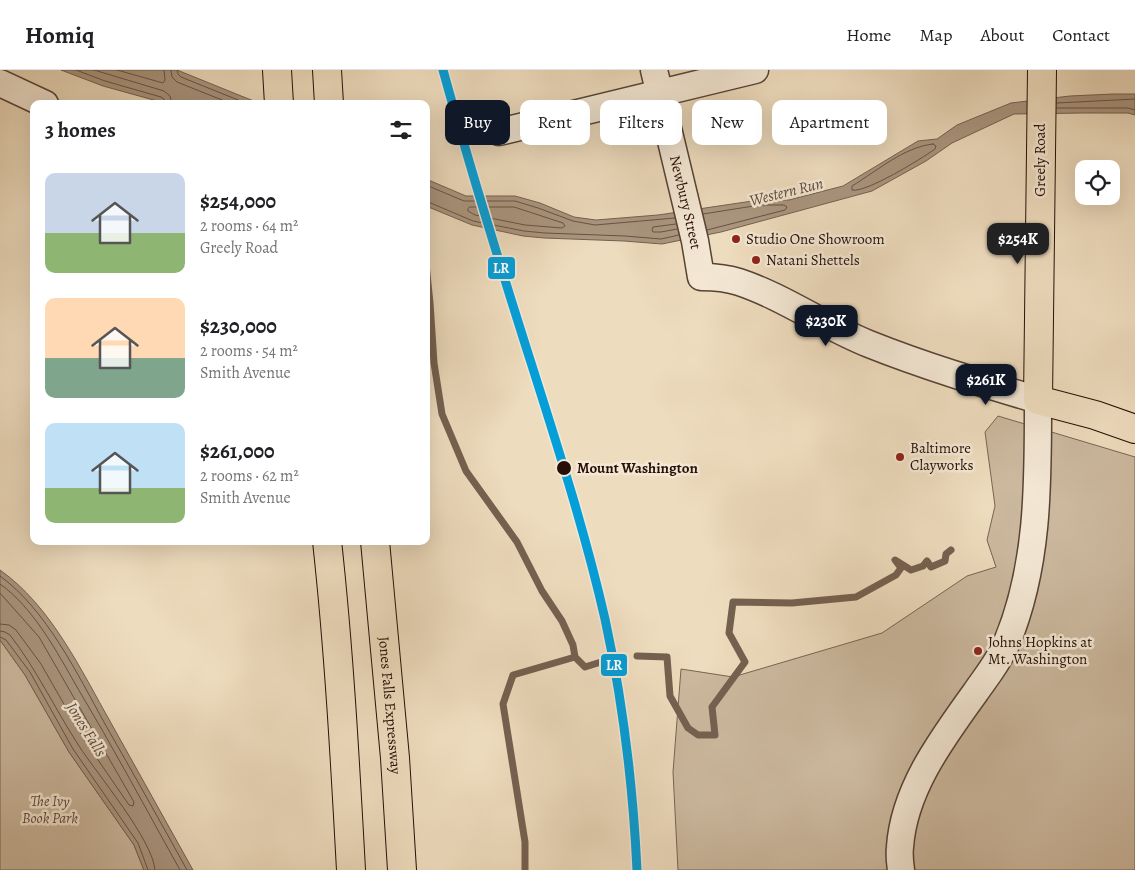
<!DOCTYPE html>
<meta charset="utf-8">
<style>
:root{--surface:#fff;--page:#f2f2f2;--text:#202124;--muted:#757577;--line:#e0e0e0;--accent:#111827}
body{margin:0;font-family:Alegreya,serif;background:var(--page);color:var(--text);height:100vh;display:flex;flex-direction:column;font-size:19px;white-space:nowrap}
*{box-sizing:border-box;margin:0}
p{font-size:16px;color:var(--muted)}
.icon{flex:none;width:28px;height:28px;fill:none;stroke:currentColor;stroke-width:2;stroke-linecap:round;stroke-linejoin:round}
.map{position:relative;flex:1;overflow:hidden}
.side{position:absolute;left:30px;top:30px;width:400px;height:445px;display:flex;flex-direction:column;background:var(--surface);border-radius:10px;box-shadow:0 5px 20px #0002}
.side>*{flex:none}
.guide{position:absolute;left:445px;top:30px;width:475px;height:45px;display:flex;gap:10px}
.tools{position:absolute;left:1075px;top:90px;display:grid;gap:10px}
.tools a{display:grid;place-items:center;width:45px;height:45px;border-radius:10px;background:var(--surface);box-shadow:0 5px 20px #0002;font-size:25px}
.price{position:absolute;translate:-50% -42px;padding:0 11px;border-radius:10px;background:var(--accent);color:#fff;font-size:16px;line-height:32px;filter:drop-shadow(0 1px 2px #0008)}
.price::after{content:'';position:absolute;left:50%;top:30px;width:15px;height:11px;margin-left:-8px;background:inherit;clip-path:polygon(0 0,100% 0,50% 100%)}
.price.selected{background:#222;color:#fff}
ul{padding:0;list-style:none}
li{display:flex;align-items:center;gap:15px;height:125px;padding:0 15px}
li span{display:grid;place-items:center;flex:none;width:140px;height:100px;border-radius:10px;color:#555}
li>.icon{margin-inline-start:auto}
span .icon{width:60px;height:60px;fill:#fffc;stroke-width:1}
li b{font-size:21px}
h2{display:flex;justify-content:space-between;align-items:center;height:60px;padding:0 15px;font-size:21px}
.tag{padding:0 18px;border-radius:10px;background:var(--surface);box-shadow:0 5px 20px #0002;font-size:18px;line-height:45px}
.tag.selected{background:var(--accent);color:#fff}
header{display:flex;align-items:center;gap:30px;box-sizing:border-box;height:70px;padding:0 25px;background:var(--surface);border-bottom:1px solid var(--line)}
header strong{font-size:24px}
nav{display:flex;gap:28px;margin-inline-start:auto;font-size:18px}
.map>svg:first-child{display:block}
.green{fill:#ccb99f;stroke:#786453}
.water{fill:#aa9680;stroke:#756050}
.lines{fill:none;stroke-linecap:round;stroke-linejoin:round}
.shore{stroke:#685244;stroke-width:1}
.stream{stroke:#756050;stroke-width:7}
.minor-casing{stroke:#574235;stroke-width:29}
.major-casing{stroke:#250f07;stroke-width:30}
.highway-casing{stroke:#250f07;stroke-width:30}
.minor{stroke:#f4e8d5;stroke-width:26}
.major{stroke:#eedcbe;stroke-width:28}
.highway{stroke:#eedcbe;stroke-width:28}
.rail-1-casing{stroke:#f4e8d5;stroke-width:12}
.rail-1{stroke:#049ed8;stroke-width:9}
.poi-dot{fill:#8f2418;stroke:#f4e8d5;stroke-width:2}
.stop-dot{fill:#250f07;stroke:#f4e8d5;stroke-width:2}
.labels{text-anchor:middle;stroke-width:5;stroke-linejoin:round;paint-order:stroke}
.street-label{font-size:15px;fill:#250f07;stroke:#f4e8d5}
.poi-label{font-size:15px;fill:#250f07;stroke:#f4e8d5;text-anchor:start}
.stop-label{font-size:15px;font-weight:bold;fill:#250f07;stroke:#f4e8d5;text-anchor:start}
.park-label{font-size:15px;font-style:italic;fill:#5f4a3c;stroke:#f4e8d5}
.water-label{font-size:16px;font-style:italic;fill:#614c3d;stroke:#f4e8d5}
.line-badge{stroke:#f4e8d5;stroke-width:2}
.badge-label{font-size:14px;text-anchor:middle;font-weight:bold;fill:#fff}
</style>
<header>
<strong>Homiq</strong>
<nav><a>Home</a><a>Map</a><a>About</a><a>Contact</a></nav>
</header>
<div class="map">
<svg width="1135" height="800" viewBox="0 0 1135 800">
<rect width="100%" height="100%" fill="#eedcbe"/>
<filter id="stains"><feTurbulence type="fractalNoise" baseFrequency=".004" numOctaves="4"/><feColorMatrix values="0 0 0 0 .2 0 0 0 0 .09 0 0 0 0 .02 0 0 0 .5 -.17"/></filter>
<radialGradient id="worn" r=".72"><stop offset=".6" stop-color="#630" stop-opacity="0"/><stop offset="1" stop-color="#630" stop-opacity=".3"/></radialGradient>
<g class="green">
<path d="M998 346 1135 387V800H678L673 702 681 599 733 607 882 563 967 506 996 497 987 470 995 436 985 362Z"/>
<path d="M0 570 25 605 69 682 134 775 144 800H0Z"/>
</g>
<g class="water">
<path d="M61 0H177L261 34H168L103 16Z"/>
<path d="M1113 24H1135V45L1128 43H1083L1014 44 952 73 926 91 872 121 721 162 662 174 624 171 544 168 523 166 472 155 426 136V109L466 126H515L540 133 574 147 596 150 658 145 759 130H789L843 116 918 71 937 69 957 55 1011 33 1070 26Z"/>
<path d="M0 500C51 536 81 600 111 653 138 702 166 751 193 800H144L134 775 69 682 25 605 0 570Z"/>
</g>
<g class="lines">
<g class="shore">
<path d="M76 0 105 11 161 27 164 29 165 34"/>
<path d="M94 0 164 21 170 26 172 34"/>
<path d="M117 0 163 13 165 10 164 0"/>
<path d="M171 0 172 7 177 12 232 34"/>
<path d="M177 0 178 4 181 7 248 34"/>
<path d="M1057 33 1135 29"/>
<path d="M1057 38H1128L1135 40"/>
<path d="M933 74 936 76 935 79C921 89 866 123 852 120V116C877 101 904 77 933 74Z"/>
<path d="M426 115 464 131H515L538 138 573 151 595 155 675 148"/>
<path d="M426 131 473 151 524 161 545 163 625 166 661 169 679 165"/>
<path d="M470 137H514L563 153 565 156 562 158 525 155 475 145 468 141V139Z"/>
<path d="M703 144 760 135H784L787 137 785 140 707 160"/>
<path d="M676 154 653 157 652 160 653 162H661L677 159"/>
<path d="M0 506C46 539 78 605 105 654 133 703 160 751 187 800"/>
<path d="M0 514C33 537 57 582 77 617 113 677 146 739 180 800"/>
<path d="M0 523 39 567 134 732 133 736 129 735 85 671 41 594 16 560 9 555 0 554"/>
<path d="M0 561 5 562 10 565C37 600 55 639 79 676 97 704 153 770 155 800"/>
<path d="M0 567 6 570 30 602 73 679 138 773 148 800"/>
</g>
<g class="stream">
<path d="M426 194 430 233 434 293 442 344 466 401 517 472 542 521 562 551 573 575 575 587 585 597 601 592"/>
<path d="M637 586 667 587 670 626 688 658 698 665H715L712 637 745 592 729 563 733 532 792 533 856 527 896 505 901 498 895 490 911 500 923 496 927 491 931 497 945 491 946 484 951 480"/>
<path d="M525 800V772L503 634 513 605 575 587"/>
</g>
<defs>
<g id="minor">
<path id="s1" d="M654 0 695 171 701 207C714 207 727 208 739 212 784 227 824 256 869 274 924 296 981 313 1038 330 1038 412 1039 495 1007 572 1000 590 986 607 975 623 942 669 904 719 900 777 899 785 900 793 901 800"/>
<path d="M0 13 45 34"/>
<path d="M499 62 755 0"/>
</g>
<path id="major" d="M1042 0 1038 330 1095 345 1135 359"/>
<g id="highway">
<path d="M277 0 279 34"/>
<path d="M327 0 329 34"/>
<path d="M327 471C339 580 345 690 351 800"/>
<path id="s2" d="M375 471 395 688 402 800"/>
</g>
</defs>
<use href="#minor" class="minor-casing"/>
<use href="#major" class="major-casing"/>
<use href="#highway" class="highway-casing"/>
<use href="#minor" class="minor"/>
<use href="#major" class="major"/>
<use href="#highway" class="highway"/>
<defs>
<path id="rail-1" d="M443 0C471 101 502 202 534 302 560 384 586 466 605 549 623 632 633 716 637 800"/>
</defs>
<use href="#rail-1" class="rail-1-casing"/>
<use href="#rail-1" class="rail-1"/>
</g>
<g class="poi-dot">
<circle cx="736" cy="169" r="5"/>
<circle cx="756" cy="190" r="5"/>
<circle cx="900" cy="387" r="5"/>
<circle cx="978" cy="581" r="5"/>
</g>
<circle class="stop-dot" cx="564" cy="398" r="8"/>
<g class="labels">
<g class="street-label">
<text transform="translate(1040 90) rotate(-90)" y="5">Greely Road</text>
<text dy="5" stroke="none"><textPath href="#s1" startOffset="136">Newbury Street</textPath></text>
<text dy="5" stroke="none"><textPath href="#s2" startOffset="165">Jones Falls Expressway</textPath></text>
</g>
<g class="poi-label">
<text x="746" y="174">Studio One Showroom</text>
<text x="766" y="195">Natani Shettels</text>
<text x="910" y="383">Baltimore<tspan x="910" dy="17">Clayworks</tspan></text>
<text x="988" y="577">Johns Hopkins at<tspan x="988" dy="17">Mt. Washington</tspan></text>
</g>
<g class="stop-label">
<text x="577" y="403">Mount Washington</text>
</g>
<g class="park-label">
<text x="50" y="736">The Ivy<tspan x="50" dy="17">Book Park</tspan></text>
</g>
<g class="water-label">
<text transform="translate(786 121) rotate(-14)" y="6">Western Run</text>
<text transform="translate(87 659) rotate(58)" y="6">Jones Falls</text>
</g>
</g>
<g class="line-badge">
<rect x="487" y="186" width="29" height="24" rx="5" fill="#049ed8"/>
<rect x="600" y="583" width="28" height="24" rx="5" fill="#049ed8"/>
</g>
<g class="badge-label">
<text x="501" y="203">LR</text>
<text x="614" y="600">LR</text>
</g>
<rect width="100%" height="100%" filter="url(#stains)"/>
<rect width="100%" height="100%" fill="url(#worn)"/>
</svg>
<div class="tools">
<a><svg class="icon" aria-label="locate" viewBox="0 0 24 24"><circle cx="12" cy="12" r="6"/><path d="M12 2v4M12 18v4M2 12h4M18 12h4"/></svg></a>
</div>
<b class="price selected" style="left:1018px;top:195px">$254K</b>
<b class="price" style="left:826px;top:277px">$230K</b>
<b class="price" style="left:986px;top:336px">$261K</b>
<div class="guide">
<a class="tag selected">Buy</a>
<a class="tag">Rent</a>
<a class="tag">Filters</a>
<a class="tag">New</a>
<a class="tag">Apartment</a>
</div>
<section class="side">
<h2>3 homes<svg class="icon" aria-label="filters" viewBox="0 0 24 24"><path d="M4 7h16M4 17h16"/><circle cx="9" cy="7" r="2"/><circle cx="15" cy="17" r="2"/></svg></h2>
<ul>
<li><span style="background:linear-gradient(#c9d6e8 60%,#8fb573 0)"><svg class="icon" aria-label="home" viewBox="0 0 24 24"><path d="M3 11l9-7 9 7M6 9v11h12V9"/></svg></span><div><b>$254,000</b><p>2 rooms · 64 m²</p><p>Greely Road</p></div></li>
<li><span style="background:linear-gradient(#ffd9b3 60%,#7fa58c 0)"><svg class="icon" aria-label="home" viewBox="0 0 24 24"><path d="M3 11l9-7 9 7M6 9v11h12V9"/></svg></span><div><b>$230,000</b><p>2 rooms · 54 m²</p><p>Smith Avenue</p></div></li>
<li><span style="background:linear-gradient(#bfe0f5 65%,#8fb573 0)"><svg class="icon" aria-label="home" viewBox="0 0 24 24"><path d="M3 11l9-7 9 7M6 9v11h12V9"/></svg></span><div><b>$261,000</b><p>2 rooms · 62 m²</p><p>Smith Avenue</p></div></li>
</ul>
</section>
</div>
